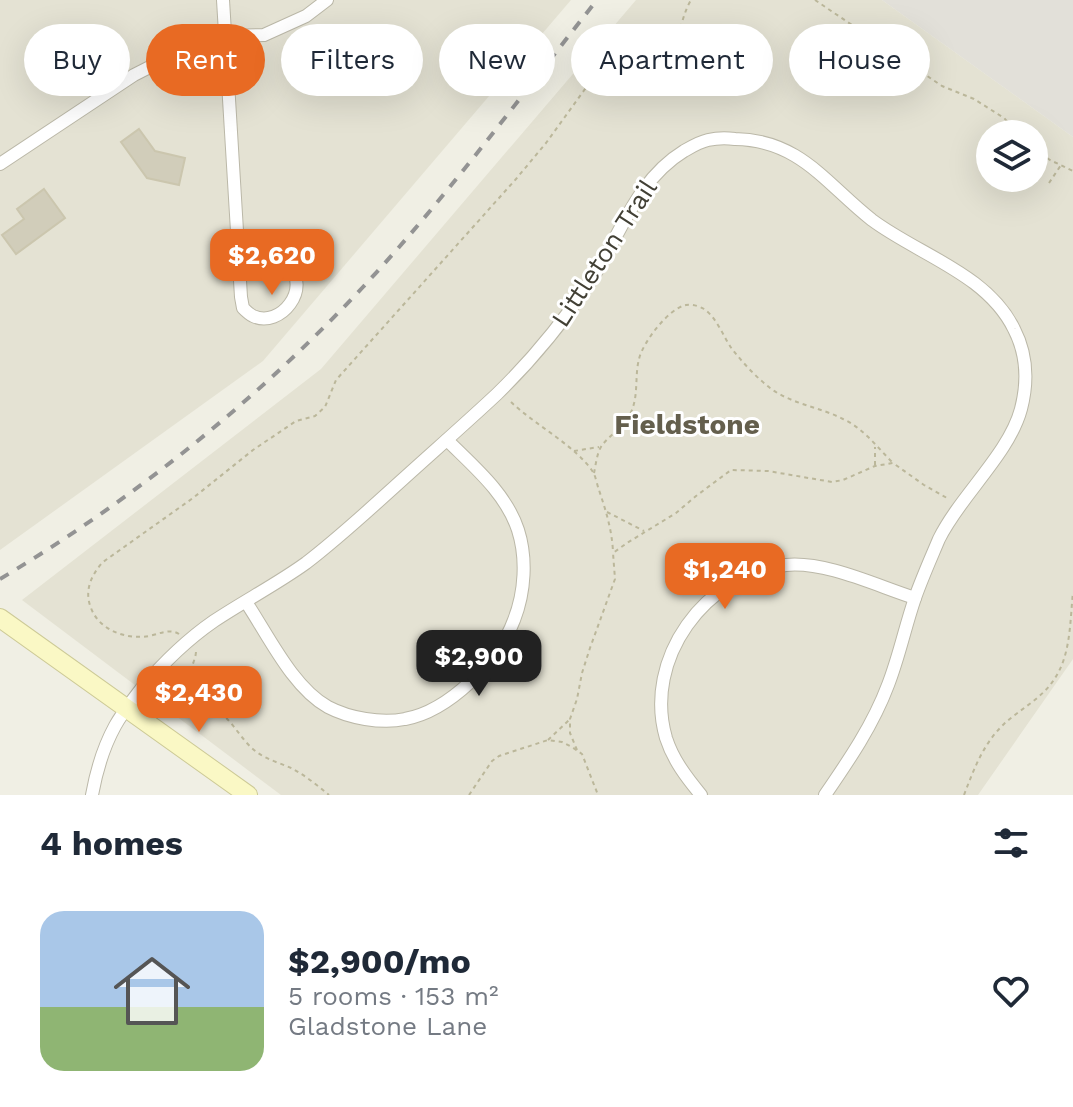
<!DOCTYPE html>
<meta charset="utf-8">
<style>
:root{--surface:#fff;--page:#f6f6f7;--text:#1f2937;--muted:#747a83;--accent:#e86a23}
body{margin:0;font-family:"Work Sans",sans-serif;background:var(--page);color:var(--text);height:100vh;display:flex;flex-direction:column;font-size:30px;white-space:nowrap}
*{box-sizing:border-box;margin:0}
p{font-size:26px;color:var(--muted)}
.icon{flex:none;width:44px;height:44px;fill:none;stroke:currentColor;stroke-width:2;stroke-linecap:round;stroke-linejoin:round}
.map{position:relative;height:795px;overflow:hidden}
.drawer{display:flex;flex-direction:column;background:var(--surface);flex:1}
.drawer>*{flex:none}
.top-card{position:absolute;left:24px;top:24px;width:1026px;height:72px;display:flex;gap:16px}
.fabs{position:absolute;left:976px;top:120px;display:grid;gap:16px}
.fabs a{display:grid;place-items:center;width:72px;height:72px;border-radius:50%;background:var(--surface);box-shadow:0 8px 32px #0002;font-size:40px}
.price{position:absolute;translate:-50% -68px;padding:0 18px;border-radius:16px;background:var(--accent);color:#fff;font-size:26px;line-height:52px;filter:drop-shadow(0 2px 4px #0008)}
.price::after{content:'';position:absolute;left:50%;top:48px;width:24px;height:18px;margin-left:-12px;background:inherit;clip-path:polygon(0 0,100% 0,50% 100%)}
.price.current{background:#222;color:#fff}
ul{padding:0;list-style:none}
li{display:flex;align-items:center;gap:24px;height:200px;padding:0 40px}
li span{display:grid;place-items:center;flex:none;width:224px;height:160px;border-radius:24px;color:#555}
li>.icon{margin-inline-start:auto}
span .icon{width:96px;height:96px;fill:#fffc;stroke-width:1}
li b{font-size:34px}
h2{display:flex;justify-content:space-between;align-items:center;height:96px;padding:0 40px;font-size:34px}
.pill{padding:0 28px;border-radius:36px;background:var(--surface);box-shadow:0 8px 32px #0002;font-size:28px;line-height:72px}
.pill.current{background:var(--accent);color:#fff}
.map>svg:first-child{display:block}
.residential{fill:#e4e2d3;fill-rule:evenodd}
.industrial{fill:#e2e0d9}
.building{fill:#d1cdba;stroke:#cbc6ae;stroke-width:2}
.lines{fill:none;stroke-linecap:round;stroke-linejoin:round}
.street-casing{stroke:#bbb8a8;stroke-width:14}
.secondary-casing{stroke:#cdca97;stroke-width:20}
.path{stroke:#bbb79a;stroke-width:2;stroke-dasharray:4 4;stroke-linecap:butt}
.street{stroke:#fff;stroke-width:12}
.secondary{stroke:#faf8c5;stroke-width:18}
.rail{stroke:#939393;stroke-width:4;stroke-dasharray:10 10;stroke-linecap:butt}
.labels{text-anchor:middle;stroke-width:6;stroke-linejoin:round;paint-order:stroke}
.street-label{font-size:26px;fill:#424035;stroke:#fff}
.neighbourhood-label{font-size:28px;font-weight:bold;fill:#645f4d;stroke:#fff}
</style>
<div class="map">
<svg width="1073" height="795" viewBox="0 0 1073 795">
<rect width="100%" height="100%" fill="#f0efe4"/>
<g class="residential">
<path d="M0 0H571L263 361 0 550Z"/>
<path d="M636 0H882L1073 137V659L978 795H281L22 600 321 369ZM990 134H1034V178H990Z"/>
</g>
<path class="industrial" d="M882 0H1073V137Z"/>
<g class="building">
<path d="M139 129 155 151 185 158 179 185 147 178 121 142Z"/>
<path d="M44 189 65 218 16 254 2 235 24 219 17 209Z"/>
</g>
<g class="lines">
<defs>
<g id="street">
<path d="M223 0 241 297 243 308C246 311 249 314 253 316 281 329 312 287 288 266 278 258 251 254 238 253"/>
<path d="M0 164 134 75 191 46 225 36 264 35 306 16 327 0"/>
<path d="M246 602C268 635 293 688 328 707 349 718 381 724 405 719 449 711 499 661 514 620 525 592 527 558 518 530 506 493 473 466 447 440"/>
<path d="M92 795C96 773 104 746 115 726 122 713 132 701 141 689 163 663 185 641 214 621 244 601 277 584 306 563 340 537 371 508 402 480 434 451 466 423 497 394 531 361 563 322 590 282 620 237 635 181 684 151 691 147 699 142 708 140 717 138 727 138 735 139 800 140 826 184 872 220 919 255 987 274 1014 329 1027 354 1028 382 1021 409 1009 454 960 496 939 539 931 558 922 578 915 598 905 627 899 657 888 685 873 725 849 760 825 795"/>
<path d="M701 795C687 778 673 760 666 738 643 659 705 574 786 565 826 561 877 586 915 598"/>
</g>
<path id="secondary" d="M0 618 248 795"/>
</defs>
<use href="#street" class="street-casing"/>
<use href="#secondary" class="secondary-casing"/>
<g class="path">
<path d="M815 0 942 86 974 99 1004 118 1019 134"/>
<path d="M1034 149 1050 160 1073 171"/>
<path d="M1049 183 1061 165"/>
<path d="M511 402C535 425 576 446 593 472 596 477 597 485 599 490 606 511 612 530 613 552"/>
<path d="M574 451 599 447"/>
<path d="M875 465V447"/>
<path d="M594 473C596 464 597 451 603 444 613 432 628 424 633 407 638 392 635 374 639 359 643 342 669 308 686 305 692 304 699 306 704 309 717 318 723 336 732 349 743 363 756 377 770 388 791 404 820 407 843 419 863 428 878 448 893 463"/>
<path d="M607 512 644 531"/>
<path d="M179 634C169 628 160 634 149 636 126 640 99 630 91 608 84 591 91 575 103 562L193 498 253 450 296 421 315 416 325 407 336 380 516 179 546 143 601 67C602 67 612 63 613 63 633 60 661 78 672 55 680 37 681 17 691 0"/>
<path d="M196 652C195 666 182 678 190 694 195 705 212 706 221 713 234 724 242 740 254 750 266 760 281 763 293 769 306 776 318 786 329 795"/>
<path d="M548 740 569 720"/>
<path d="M577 750 570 733V719L577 699 582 673 590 648 615 579 613 553 627 543 676 513 696 496 731 470 768 471 832 482 843 480 875 466 893 463 924 485 947 498"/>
<path d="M469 795 492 761 499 756 548 740 562 742 572 747 582 754 598 795"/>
<path d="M964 795C974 769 983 744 1004 724 1020 709 1043 698 1055 678 1071 654 1070 620 1073 592"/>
</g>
<use href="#street" class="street"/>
<use href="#secondary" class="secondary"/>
<path class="rail" d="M0 579C134 499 256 401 363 287 447 197 520 97 597 0"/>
</g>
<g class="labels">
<g class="street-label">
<text transform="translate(604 253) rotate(-57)" y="9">Littleton Trail</text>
</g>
<g class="neighbourhood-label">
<text x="687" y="434">Fieldstone</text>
</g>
</g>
</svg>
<div class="fabs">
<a><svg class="icon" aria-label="layers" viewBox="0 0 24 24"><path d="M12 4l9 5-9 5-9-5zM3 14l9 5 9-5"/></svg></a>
</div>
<b class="price" style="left:272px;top:297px">$2,620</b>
<b class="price" style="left:725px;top:611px">$1,240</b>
<b class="price current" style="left:479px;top:698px">$2,900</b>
<b class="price" style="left:199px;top:734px">$2,430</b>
<div class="top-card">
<a class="pill">Buy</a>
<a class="pill current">Rent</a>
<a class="pill">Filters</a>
<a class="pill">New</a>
<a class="pill">Apartment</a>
<a class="pill">House</a>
</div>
</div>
<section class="drawer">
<h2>4 homes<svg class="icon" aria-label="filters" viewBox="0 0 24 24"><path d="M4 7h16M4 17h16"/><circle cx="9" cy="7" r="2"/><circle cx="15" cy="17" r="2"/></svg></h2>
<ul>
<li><span style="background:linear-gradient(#a9c7e8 60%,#8fb573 0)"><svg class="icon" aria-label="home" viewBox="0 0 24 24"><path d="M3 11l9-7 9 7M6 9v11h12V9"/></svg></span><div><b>$2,900/mo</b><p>5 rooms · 153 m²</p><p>Gladstone Lane</p></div><svg class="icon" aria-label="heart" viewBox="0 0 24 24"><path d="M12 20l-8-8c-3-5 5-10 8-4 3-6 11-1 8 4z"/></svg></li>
</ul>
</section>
